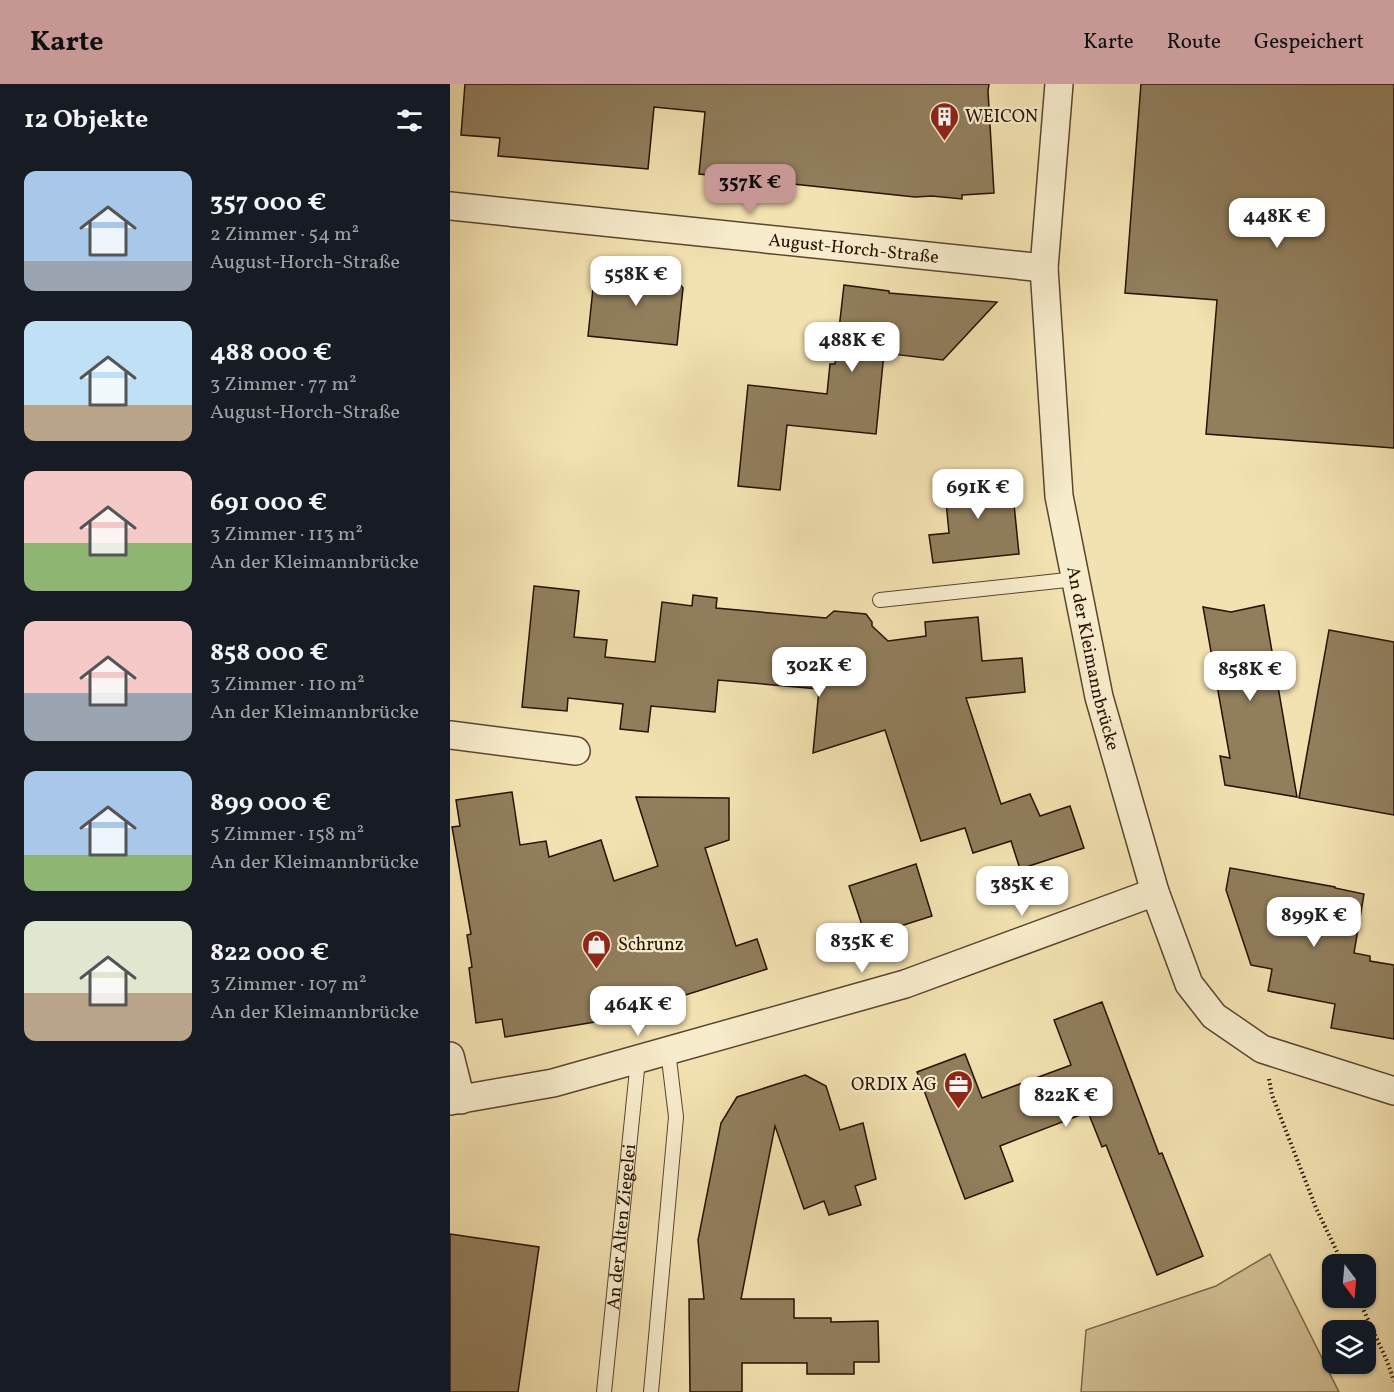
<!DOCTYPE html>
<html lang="de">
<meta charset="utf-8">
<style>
:root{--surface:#171b24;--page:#242831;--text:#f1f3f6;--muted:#9ea1a6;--accent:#c59692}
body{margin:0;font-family:Vollkorn,serif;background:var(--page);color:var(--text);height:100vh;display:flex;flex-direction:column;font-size:22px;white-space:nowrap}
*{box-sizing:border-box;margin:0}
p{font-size:20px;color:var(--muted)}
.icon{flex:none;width:33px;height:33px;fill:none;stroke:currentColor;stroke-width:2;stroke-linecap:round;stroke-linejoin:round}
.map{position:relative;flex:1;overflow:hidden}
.side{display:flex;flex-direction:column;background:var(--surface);width:450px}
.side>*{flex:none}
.needle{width:39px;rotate:164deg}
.buttons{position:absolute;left:872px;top:1170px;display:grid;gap:12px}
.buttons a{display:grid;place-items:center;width:54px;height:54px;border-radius:12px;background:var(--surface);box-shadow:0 2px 4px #0004;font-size:30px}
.price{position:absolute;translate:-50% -51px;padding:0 14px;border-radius:12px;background:#fff;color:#222;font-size:20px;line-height:39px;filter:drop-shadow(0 2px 3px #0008)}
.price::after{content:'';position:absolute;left:50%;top:36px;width:18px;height:14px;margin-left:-9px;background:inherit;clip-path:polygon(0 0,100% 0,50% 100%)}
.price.selected{background:var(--accent);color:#111}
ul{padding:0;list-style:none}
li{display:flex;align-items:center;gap:18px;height:150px;padding:0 24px}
li span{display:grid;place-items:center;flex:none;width:168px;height:120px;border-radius:12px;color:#555}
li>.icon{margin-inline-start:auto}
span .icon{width:72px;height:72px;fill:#fffc;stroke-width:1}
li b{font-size:26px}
h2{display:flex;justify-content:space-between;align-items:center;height:72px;padding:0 24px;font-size:26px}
header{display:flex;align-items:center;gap:36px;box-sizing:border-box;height:84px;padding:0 30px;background:var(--accent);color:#111}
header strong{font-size:28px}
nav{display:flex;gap:33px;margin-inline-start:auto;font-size:21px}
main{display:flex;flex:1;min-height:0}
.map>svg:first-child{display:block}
.green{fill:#d0be93;stroke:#7c684a;stroke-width:1.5}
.building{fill:#917e5d;stroke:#271102;stroke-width:1.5}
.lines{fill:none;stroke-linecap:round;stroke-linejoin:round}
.lane-casing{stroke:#5a452e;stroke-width:16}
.street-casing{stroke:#5a452e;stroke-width:30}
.path{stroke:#271102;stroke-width:4;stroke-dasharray:1.5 3;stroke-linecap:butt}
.lane{stroke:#f7eccc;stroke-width:14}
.street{stroke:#f7eccc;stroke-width:27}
.labels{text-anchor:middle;stroke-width:4.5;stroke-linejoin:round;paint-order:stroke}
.poi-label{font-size:18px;fill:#271102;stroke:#f7eccc;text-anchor:start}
.street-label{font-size:18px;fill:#271102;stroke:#f7eccc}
</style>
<header>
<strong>Karte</strong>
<nav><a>Karte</a><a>Route</a><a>Gespeichert</a></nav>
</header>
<main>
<section class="side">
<h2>12 Objekte<svg class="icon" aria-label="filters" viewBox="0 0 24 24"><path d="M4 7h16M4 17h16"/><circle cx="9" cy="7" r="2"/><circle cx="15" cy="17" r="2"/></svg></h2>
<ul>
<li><span style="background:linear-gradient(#a9c7e8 75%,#9aa5b1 0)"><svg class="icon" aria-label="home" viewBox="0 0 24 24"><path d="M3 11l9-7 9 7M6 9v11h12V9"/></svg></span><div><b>357 000 €</b><p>2 Zimmer · 54 m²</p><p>August-Horch-Straße</p></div></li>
<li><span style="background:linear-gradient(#bfe0f5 70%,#b9a48a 0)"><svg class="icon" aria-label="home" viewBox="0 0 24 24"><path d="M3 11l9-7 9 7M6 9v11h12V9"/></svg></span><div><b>488 000 €</b><p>3 Zimmer · 77 m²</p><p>August-Horch-Straße</p></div></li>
<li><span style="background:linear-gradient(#f6c9c9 60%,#8fb573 0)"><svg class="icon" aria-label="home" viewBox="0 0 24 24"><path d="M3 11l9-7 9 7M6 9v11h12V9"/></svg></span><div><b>691 000 €</b><p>3 Zimmer · 113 m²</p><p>An der Kleimannbrücke</p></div></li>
<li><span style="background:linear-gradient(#f6c9c9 60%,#9aa5b1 0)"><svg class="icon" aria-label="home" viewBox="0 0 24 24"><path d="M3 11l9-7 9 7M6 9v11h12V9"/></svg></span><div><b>858 000 €</b><p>3 Zimmer · 110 m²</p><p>An der Kleimannbrücke</p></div></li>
<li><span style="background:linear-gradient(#a9c7e8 70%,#8fb573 0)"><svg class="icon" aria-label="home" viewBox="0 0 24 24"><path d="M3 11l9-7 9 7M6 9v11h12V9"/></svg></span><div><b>899 000 €</b><p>5 Zimmer · 158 m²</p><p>An der Kleimannbrücke</p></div></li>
<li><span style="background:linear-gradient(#dfe7d0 60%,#b9a48a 0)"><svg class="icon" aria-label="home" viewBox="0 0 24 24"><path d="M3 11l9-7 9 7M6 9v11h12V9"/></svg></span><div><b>822 000 €</b><p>3 Zimmer · 107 m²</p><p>An der Kleimannbrücke</p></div></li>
</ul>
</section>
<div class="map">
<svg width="944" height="1308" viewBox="0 0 944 1308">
<rect width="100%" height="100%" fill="#f3e2b1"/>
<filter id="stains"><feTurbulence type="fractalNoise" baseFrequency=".00333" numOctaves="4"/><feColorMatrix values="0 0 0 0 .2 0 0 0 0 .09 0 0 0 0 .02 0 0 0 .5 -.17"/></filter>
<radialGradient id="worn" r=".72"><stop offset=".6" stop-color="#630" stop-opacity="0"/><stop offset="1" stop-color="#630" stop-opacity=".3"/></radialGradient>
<path class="green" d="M820 1170 889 1308H631L636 1246 766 1202Z"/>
<g class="building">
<path d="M15 0H539L538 7 544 109 512 111V115L482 112 465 113 249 90 255 28 204 23 198 85 48 72 50 54 11 51Z"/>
<path d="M691 0H944V364L756 350 767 216 675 209Z"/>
<path d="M145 185 224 193 233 204 227 261 138 252Z"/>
<path d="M394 201 439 207V209L547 218 493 276 434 269 426 350 337 341 330 406 288 402 298 301 377 310 380 280H385Z"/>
<path d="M561 390 569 470 483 479 479 451 499 449 494 397Z"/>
<path d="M84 502 129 507 124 553 157 556 155 573 205 578 212 518 242 522 243 511 267 514 266 524 376 534 384 527 416 530 422 538V542L438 557 476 552 475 538 528 533 532 577 572 574 575 608 516 614 551 720 580 710 590 732 620 722 634 764 570 785 561 757 523 769 515 744 471 757 435 646 363 669 369 605 268 596 265 628 201 622 198 648 170 645 173 620 118 614 117 627 72 623Z"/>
<path d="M814 521 847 713 775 701 770 672 780 674 753 523 781 528Z"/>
<path d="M879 546 944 558V731L849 714Z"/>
<path d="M62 708 70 761 96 757 99 773 151 756 164 797 208 782 186 713 279 714V756L255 764 286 862 307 855 317 885 157 936 55 953 52 935 26 939 19 884 22 883 17 851 21 850 2 743 10 742 6 716Z"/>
<path d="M466 780 482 832 416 853 399 802Z"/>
<path d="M780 784 885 803V804L914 810 904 869 920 872V877L944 881V955L881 944 885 920 818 907 822 885 801 881 776 806Z"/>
<path d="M652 918 709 1070 712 1069 753 1172 707 1191 656 1061 652 1063 638 1028 550 1062 563 1097 515 1115 467 988 515 970 532 1014 621 981 604 936Z"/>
<path d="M355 991 376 1002 390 1046 413 1039 426 1095 405 1102 411 1121 379 1131 374 1117 354 1125 325 1042 291 1215H344V1234H381V1238L428 1237 429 1278H404V1290H357V1279H292V1308H240L239 1215H254L248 1156 271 1039 287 1013Z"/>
<path d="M0 1150 89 1163 68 1308H0Z"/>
</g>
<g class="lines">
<defs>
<g id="lane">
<path d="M430 516 626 495"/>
<path id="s1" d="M154 1308 188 976"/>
<path d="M201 1308 226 1033 218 967"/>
</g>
<g id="street">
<path id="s2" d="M609 0 594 184 609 412 649 613 705 808 739 900 764 932 812 965 944 1007"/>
<path id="s3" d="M0 122 594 184"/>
<path d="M0 651 126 667"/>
<path d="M0 972 11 1016"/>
<path d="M0 1017 103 999 455 900 705 808"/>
</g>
</defs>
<use href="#lane" class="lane-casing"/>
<use href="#street" class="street-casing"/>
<g class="path">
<path d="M819 995 822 1011 866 1124 893 1180"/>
<path d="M908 1214 937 1277 944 1297"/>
</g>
<use href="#lane" class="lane"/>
<use href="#street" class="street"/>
</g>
<defs>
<symbol id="building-pin" viewBox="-11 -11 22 30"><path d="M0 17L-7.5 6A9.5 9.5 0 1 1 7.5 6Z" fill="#8f2418" stroke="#f7eccc"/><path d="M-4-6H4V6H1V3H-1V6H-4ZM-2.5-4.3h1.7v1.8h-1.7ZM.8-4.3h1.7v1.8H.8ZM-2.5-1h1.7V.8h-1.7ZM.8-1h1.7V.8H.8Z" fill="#fff"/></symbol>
<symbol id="shop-pin" viewBox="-11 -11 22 30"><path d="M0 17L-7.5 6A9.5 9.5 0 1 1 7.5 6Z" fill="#8f2418" stroke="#f7eccc"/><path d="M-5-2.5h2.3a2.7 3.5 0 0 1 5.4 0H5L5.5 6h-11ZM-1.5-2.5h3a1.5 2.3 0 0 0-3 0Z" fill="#fff"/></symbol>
<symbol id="office-pin" viewBox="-11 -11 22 30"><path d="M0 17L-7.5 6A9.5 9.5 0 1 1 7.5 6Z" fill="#8f2418" stroke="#f7eccc"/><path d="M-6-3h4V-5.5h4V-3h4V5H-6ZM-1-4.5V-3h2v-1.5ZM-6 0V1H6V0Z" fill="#fff"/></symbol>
</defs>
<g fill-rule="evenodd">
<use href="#building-pin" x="478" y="16" width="33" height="45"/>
<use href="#shop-pin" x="130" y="844" width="33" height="45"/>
<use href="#office-pin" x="492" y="984" width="33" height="45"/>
</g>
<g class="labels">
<g class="poi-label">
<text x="515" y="38">WEICON</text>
<text x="168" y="866">Schrunz</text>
<text x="487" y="1006" text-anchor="end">ORDIX AG</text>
</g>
<g class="street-label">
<text dy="6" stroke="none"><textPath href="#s3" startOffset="406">August-Horch-Straße</textPath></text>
<text dy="6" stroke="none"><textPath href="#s2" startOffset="579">An der Kleimannbrücke</textPath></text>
<text dy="6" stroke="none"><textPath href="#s1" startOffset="166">An der Alten Ziegelei</textPath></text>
</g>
</g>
<rect width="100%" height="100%" filter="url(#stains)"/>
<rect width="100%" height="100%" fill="url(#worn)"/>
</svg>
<div class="buttons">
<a><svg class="needle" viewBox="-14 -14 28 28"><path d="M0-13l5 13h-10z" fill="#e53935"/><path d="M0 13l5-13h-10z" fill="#9ea1a6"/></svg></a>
<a><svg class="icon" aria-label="layers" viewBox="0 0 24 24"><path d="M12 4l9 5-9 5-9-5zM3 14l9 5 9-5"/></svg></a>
</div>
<b class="price selected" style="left:300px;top:131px">357K €</b>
<b class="price" style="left:827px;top:165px">448K €</b>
<b class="price" style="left:186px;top:223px">558K €</b>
<b class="price" style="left:402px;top:289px">488K €</b>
<b class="price" style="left:528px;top:436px">691K €</b>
<b class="price" style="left:369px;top:614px">302K €</b>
<b class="price" style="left:800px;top:618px">858K €</b>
<b class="price" style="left:572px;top:833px">385K €</b>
<b class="price" style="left:864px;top:864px">899K €</b>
<b class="price" style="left:412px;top:890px">835K €</b>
<b class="price" style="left:188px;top:953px">464K €</b>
<b class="price" style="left:616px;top:1044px">822K €</b>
</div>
</main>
